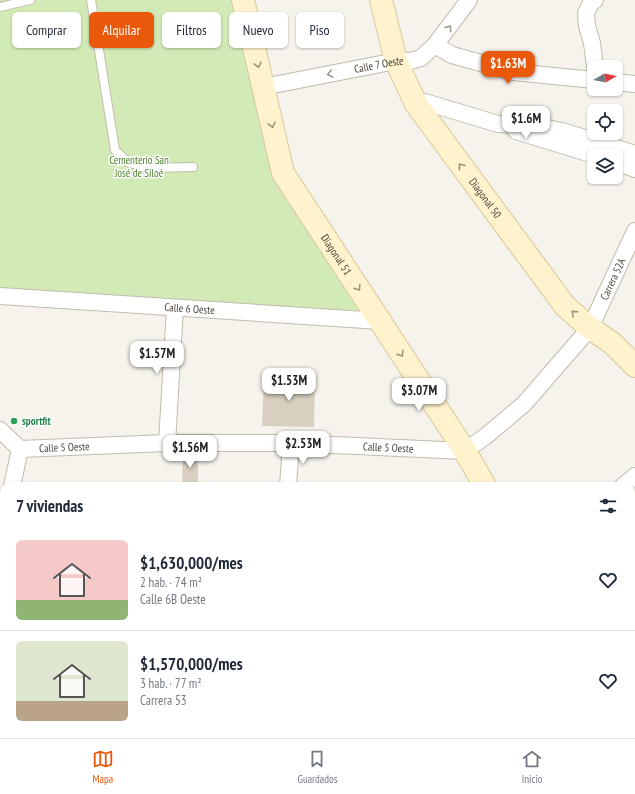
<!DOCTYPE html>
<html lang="es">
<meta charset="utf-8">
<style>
:root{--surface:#fff;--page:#f2f2f3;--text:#1f2937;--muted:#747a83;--line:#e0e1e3;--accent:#ea580c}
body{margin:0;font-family:"PT Sans Narrow",sans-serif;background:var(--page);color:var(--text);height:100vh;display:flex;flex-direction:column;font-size:15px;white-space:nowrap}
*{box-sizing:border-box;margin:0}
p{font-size:13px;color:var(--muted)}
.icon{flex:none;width:22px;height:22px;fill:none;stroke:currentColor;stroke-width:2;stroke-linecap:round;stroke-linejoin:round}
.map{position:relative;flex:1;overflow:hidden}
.panel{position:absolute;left:0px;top:482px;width:635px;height:256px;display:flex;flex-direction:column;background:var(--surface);border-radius:12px 12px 0 0;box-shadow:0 1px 3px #0004}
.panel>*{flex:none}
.banner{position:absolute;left:12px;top:12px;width:400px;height:36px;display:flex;gap:8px}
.needle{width:26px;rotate:81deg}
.buttons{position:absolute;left:587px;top:60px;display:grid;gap:8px}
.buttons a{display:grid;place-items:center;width:36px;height:36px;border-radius:6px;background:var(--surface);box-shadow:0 1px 3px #0004;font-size:20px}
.price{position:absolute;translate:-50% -34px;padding:0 9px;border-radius:8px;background:#fff;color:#222;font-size:13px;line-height:26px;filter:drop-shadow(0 1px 2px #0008)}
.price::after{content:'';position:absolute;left:50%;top:24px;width:12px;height:9px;margin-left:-6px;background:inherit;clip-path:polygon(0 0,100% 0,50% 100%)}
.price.on{background:var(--accent);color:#fff}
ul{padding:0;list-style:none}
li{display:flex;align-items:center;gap:12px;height:100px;padding:0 16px}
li+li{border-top:1px solid var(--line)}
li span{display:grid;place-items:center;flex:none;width:112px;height:80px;border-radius:6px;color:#555}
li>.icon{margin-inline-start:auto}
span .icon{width:48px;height:48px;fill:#fffc;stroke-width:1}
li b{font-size:17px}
h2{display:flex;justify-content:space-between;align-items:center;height:48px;padding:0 16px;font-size:17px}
.tag{padding:0 14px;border-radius:6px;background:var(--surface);box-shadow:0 1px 3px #0004;font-size:14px;line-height:36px}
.tag.on{background:var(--accent);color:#fff}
.tabs{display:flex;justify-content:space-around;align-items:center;height:56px;border-top:1px solid var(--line);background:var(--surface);font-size:11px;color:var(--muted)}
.tabs a{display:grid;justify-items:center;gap:2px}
.tabs .on{color:var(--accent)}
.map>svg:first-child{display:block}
.green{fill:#d2eab5}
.building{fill:#d8cfc1}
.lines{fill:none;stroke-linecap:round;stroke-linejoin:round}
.lane-casing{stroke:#c2bbae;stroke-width:10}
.street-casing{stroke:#c2bbae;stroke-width:18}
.secondary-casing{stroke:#d6c79b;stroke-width:24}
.lane{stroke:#fff;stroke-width:8}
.street{stroke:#fff;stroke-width:16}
.secondary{stroke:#fff3cd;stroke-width:22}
.oneway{stroke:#9c9892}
.oneway2{stroke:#9c937c}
.leisure-dot{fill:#2e9e5b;stroke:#fff;stroke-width:1.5}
.labels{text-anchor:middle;stroke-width:3;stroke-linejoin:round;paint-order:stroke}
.street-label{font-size:11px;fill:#4b4439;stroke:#fff}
.park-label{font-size:11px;fill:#4a7f2a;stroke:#fff}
.leisure-label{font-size:11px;font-weight:bold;fill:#27864d;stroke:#fff;text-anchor:start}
</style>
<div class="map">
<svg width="635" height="738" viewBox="0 0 635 738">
<rect width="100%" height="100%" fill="#f6f3ec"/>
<path class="green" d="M0 0H243L283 173 380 321 0 296Z"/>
<g class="building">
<path d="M287 377H315L314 427 262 426 264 378 287 379Z"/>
<path d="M183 452 198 453V486H182Z"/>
</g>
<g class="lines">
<defs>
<g id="lane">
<path d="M91 0 115 150 129 163 148 168 193 167"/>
<path d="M0 7 30 0"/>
</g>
<g id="street">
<path d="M595 0 591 3 586 13 587 26 592 43 595 67"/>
<path d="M435 45 452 55 513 72 594 80"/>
<path d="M616 82 635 84"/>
<path id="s1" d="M263 87 396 61H410L421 58 435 45 469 0"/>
<path d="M416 104 425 102 498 124 537 126 562 131 635 154"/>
<path d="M516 131 594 155"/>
<path d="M616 162 635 169"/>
<path id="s2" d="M0 296 380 321"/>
<path id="s3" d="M0 430 20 449 167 443H291L465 451 486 436 524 404 590 328 635 231"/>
<path d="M167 443 175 308"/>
<path d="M12 486 20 449"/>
<path d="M288 486 291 443"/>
<path d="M623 486 635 476"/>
<path d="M0 542 4 524"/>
<path d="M0 573H4"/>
<path d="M0 707 4 708"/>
<path d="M275 738 276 734"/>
</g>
<g id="secondary">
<path id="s4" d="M243 0 283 173 465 451 485 486"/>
<path id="s5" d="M381 0 396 61 416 104 565 306 590 328 612 343 635 366"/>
<path d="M635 682V683"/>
<path d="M620 734V738"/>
</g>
</defs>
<use href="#lane" class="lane-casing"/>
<use href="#street" class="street-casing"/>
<use href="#secondary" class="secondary-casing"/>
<use href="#lane" class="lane"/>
<use href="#street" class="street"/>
<use href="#secondary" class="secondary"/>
</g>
<defs><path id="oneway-chevron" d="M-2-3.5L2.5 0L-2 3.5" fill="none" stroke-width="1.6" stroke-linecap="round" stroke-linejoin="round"/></defs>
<g class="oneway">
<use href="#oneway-chevron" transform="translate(449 28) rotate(-54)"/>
<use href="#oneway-chevron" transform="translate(330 74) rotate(169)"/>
</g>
<g class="oneway2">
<use href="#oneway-chevron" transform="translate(258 65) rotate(77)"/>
<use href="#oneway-chevron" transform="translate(272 125) rotate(77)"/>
<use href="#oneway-chevron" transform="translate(461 166) rotate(-127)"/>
<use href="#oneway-chevron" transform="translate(358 288) rotate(57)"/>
<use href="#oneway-chevron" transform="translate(574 313) rotate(-138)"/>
<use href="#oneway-chevron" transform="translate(401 354) rotate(57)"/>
</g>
<circle class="leisure-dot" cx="14" cy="421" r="4"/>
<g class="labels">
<g class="street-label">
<text dy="4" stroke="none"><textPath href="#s1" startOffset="118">Calle 7 Oeste</textPath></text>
<text dy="4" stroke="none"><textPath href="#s5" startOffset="227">Diagonal 50</textPath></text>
<text dy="4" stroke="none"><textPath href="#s4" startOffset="275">Diagonal 51</textPath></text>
<text dy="4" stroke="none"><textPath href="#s3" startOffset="703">Carrera 52A</textPath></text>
<text dy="4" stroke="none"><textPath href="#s2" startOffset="190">Calle 6 Oeste</textPath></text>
<text dy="4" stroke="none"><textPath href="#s3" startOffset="72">Calle 5 Oeste</textPath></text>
<text dy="4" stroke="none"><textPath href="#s3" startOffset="396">Calle 5 Oeste</textPath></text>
</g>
<g class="park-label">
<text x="139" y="164">Cementerio San<tspan x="139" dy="13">José de Siloé</tspan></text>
</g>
<g class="leisure-label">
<text x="22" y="425">sportfit</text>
</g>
</g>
</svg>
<div class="buttons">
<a><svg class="needle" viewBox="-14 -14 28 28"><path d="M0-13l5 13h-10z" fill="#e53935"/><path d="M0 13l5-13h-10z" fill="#747a83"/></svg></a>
<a><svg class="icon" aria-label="locate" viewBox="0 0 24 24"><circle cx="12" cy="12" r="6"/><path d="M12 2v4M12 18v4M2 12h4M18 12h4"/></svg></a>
<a><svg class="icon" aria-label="layers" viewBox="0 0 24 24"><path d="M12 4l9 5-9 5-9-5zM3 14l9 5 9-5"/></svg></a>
</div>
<b class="price on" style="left:508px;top:85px">$1.63M</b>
<b class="price" style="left:526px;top:140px">$1.6M</b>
<b class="price" style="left:157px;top:375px">$1.57M</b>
<b class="price" style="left:289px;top:402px">$1.53M</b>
<b class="price" style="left:419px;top:412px">$3.07M</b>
<b class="price" style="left:303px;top:465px">$2.53M</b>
<b class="price" style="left:190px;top:469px">$1.56M</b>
<div class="banner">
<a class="tag">Comprar</a>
<a class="tag on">Alquilar</a>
<a class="tag">Filtros</a>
<a class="tag">Nuevo</a>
<a class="tag">Piso</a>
</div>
<section class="panel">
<h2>7 viviendas<svg class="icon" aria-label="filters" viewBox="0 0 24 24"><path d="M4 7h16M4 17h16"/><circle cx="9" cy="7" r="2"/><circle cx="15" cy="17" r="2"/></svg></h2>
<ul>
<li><span style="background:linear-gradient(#f6c9c9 75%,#8fb573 0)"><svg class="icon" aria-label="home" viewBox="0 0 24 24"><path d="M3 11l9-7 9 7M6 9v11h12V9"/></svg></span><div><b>$1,630,000/mes</b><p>2 hab. · 74 m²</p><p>Calle 6B Oeste</p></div><svg class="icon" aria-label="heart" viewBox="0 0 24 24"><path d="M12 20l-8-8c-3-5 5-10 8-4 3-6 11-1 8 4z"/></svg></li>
<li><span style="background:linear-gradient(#dfe7d0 75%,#b9a48a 0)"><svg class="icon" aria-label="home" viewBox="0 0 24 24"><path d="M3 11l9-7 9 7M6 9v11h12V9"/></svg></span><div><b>$1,570,000/mes</b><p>3 hab. · 77 m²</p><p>Carrera 53</p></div><svg class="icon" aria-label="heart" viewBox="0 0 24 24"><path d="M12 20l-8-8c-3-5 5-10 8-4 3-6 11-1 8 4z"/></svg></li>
</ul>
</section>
</div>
<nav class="tabs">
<a class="on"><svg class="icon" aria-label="map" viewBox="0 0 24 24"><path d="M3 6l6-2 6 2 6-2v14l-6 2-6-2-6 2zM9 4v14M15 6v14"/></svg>Mapa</a>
<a><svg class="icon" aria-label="saved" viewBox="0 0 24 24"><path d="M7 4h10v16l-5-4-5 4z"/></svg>Guardados</a>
<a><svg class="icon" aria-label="home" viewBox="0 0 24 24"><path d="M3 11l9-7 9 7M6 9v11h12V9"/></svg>Inicio</a>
</nav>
